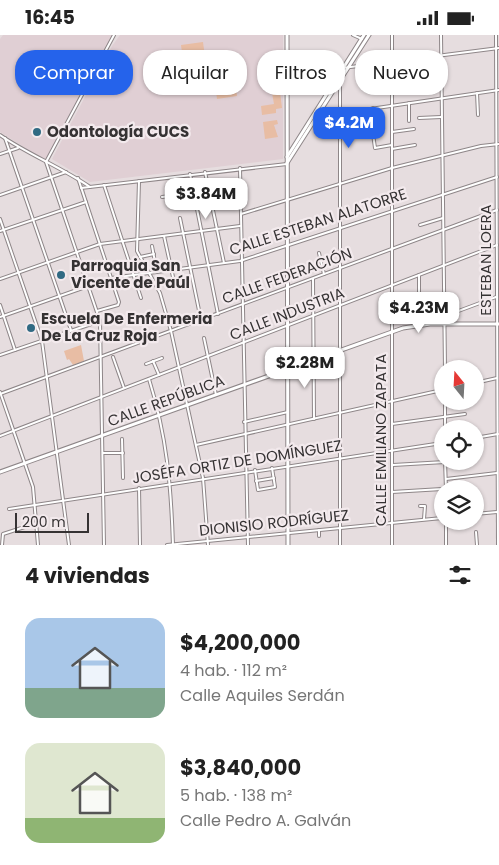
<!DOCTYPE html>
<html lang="es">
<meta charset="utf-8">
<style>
:root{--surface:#fff;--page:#f2f2f2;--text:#222;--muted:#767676;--accent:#2563eb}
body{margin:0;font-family:Poppins,sans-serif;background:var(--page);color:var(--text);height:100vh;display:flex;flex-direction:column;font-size:19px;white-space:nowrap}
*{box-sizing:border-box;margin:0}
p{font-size:16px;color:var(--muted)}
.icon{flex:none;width:28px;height:28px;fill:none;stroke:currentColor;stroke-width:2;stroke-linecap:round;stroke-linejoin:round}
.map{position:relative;height:510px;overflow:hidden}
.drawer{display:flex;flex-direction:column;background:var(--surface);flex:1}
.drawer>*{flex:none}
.hud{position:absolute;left:15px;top:15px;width:470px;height:45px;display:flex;gap:10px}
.needle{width:32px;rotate:342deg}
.controls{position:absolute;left:434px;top:325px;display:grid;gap:10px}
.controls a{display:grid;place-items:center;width:50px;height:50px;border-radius:50%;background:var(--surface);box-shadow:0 1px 4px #0004;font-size:25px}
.scale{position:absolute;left:15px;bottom:12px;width:74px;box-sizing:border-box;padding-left:5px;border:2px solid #353233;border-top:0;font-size:14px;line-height:18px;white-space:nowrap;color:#353233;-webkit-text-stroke:4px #f3eaed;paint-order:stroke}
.price{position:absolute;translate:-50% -42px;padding:0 11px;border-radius:10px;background:#fff;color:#222;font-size:16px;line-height:32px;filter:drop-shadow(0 1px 2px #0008)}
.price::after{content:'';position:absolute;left:50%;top:30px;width:15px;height:11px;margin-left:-8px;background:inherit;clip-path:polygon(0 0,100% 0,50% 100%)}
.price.on{background:var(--accent);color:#fff}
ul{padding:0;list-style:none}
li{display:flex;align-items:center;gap:15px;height:125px;padding:0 25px}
li span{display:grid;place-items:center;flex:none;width:140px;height:100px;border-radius:15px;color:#555}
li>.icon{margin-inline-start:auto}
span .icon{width:60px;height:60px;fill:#fffc;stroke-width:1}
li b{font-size:21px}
h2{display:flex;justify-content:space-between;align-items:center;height:60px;padding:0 25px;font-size:21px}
.tag{padding:0 18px;border-radius:20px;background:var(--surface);box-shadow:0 1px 4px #0004;font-size:18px;line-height:45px}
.tag.on{background:var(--accent);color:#fff}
.status{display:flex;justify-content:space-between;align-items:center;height:35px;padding:0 25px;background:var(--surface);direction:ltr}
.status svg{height:14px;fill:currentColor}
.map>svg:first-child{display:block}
.built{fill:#e0cfd4}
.green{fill:#e8bda4}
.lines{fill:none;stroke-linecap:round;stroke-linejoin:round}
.street-casing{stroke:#8e8688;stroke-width:4}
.secondary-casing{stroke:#8e8688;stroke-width:5}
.street{stroke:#fff;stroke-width:2}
.secondary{stroke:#fff;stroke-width:3}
.poi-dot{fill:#306a83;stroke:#f3eaed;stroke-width:2}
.labels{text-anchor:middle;stroke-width:4.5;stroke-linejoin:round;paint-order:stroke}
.poi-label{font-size:15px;font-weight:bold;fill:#353233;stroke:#f3eaed;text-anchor:start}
.street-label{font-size:15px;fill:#353233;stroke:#f3eaed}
</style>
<div class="status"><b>16:45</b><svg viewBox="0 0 49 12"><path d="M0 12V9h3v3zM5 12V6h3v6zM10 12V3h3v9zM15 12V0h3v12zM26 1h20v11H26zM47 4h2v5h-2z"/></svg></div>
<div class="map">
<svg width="499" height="510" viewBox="0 0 499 510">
<rect width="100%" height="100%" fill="#e6dddf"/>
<g class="built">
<path d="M3 0H113L46 126 0 97V4Z"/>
<path d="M120 0H283V124L90 147 52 124 112 11Z"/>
</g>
<g class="green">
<path d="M203 7 208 45 186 47 181 10Z"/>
<path d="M227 24 231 54H236L237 61 217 64 212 26Z"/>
<path d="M276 27 279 48 264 50 261 29Z"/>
<path d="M280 57 282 73 276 74V78L262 80 261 71 274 69 272 58Z"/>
<path d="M277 85 278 89 274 90 278 102 265 104 263 87Z"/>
<path d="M81 310 84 326 73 330 69 324 67 325 64 316Z"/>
</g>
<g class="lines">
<defs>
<g id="street">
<path d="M353 0 362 4"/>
<path d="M392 0V510"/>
<path d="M441 0 445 334"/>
<path d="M496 0 498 510"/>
<path d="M332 35 338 40"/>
<path d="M322 36 319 23 327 21"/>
<path d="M288 40 499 13"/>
<path d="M340 46V510"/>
<path d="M477 58 478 80"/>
<path d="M409 68V86"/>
<path d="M373 73V95"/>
<path d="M316 82 499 55"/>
<path d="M419 83 441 82"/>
<path d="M392 97 414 94"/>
<path d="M373 99 375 113 392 110"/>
<path d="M0 100C29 120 61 132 90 152"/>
<path d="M5 103 71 295"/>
<path d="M392 114 415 110"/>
<path d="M0 119 18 113"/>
<path d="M240 133 248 510"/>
<path d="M205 137 224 228"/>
<path d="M190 139 218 279"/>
<path d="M78 143 119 267 118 270 97 276"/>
<path d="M139 146 137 216 160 258 171 296 203 443 208 510"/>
<path d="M104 150 141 263"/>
<path d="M81 153 287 129"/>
<path d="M0 160 66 137"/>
<path d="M162 162 194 158"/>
<path d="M241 179 392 133 481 111 499 109"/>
<path d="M180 183 201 285"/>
<path d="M0 184 42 306 69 510"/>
<path d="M420 190 443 183"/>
<path d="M0 196 86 167"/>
<path d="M164 201 175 251"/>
<path d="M152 211 155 227"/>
<path d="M319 218 324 239"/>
<path d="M140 222 154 219"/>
<path d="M419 240V290"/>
<path d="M0 244 100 209 240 191"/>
<path d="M313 244 314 384"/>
<path d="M0 270 15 315"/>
<path d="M445 281 496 262"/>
<path d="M0 282 111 243 240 226 497 142"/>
<path d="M204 303 216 360"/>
<path d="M0 320 100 286"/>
<path d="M113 322 124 353"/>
<path d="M153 326 159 340"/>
<path d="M146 329 162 323"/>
<path d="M149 344C167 402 171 450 173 510"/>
<path d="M475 348 497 343"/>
<path d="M0 357 33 452 38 510"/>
<path d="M0 359 497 175"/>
<path d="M445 370 466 367"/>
<path d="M244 387 288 377"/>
<path d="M392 389 465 379"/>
<path d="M445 394V366"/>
<path d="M0 401 497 210"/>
<path d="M475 403 498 399"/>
<path d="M122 404 123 443"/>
<path d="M196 410 442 355"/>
<path d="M103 418H123"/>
<path d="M445 426 446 454"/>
<path d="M393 430 445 427"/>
<path d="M255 435 258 455 275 452 272 433"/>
<path d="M446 444 497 438"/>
<path d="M256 446 274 443"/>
<path d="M139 453 140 510"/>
<path d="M392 457 442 454"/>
<path d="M420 471H425L424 484"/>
<path d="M9 474 442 408"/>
<path d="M475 479 497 477"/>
<path d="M446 486V510"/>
<path d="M319 495V501"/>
<path d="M476 497 477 510"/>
<path d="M2 510 3 499 37 488"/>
<path d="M104 510 100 286 46 127 114 0"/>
<path d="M167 510 442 483"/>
</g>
<g id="secondary">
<path d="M287 0 288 510"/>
<path d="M287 122 364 0"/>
<path d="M287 128 369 0"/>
<path d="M0 437 403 293 430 289H499"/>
</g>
</defs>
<use href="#street" class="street-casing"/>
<use href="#secondary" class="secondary-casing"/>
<use href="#street" class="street"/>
<use href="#secondary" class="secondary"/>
</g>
<g class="poi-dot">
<circle cx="37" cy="97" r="5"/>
<circle cx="61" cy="240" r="5"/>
<circle cx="31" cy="293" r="5"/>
</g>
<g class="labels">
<g class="poi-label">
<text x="47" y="102">Odontología CUCS</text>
<text x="71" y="236">Parroquia San<tspan x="71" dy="17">Vicente de Paúl</tspan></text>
<text x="41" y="289">Escuela De Enfermeria<tspan x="41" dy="17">De La Cruz Roja</tspan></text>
</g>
<g class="street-label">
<text transform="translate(318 187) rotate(-18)" y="5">CALLE ESTEBAN ALATORRE</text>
<text transform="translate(486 225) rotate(-90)" y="5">ESTEBAN LOERA</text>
<text transform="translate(287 241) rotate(-20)" y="5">CALLE FEDERACIÓN</text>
<text transform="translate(287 279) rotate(-21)" y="5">CALLE INDUSTRIA</text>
<text transform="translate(166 366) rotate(-20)" y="5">CALLE REPÚBLICA</text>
<text transform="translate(381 405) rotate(-90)" y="5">CALLE EMILIANO ZAPATA</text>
<text transform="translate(237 427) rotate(-9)" y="5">JOSÉFA ORTIZ DE DOMÍNGUEZ</text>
<text transform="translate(274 488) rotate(-6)" y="5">DIONISIO RODRÍGUEZ</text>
</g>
</g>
</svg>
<div class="controls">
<a><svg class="needle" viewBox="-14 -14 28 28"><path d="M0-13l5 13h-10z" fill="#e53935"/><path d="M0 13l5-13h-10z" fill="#767676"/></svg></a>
<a><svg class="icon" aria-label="locate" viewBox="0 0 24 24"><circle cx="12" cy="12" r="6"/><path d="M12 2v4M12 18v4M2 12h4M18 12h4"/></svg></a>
<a><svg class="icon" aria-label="layers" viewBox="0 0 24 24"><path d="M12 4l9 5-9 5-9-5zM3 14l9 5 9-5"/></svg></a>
</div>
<div class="scale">200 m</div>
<b class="price on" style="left:349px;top:114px">$4.2M</b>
<b class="price" style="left:206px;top:185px">$3.84M</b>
<b class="price" style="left:419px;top:299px">$4.23M</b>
<b class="price" style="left:305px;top:354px">$2.28M</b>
<div class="hud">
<a class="tag on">Comprar</a>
<a class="tag">Alquilar</a>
<a class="tag">Filtros</a>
<a class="tag">Nuevo</a>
</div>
</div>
<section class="drawer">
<h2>4 viviendas<svg class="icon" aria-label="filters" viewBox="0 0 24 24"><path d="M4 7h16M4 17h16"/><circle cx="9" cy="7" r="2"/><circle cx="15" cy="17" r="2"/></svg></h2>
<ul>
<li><span style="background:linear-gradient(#a9c7e8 70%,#7fa58c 0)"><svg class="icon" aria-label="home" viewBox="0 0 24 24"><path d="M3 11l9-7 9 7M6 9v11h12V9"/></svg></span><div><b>$4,200,000</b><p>4 hab. · 112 m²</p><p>Calle Aquiles Serdán</p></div></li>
<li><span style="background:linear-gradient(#dfe7d0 75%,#8fb573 0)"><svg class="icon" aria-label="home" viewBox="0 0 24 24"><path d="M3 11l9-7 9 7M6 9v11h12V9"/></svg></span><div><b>$3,840,000</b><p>5 hab. · 138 m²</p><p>Calle Pedro A. Galván</p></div></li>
</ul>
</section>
